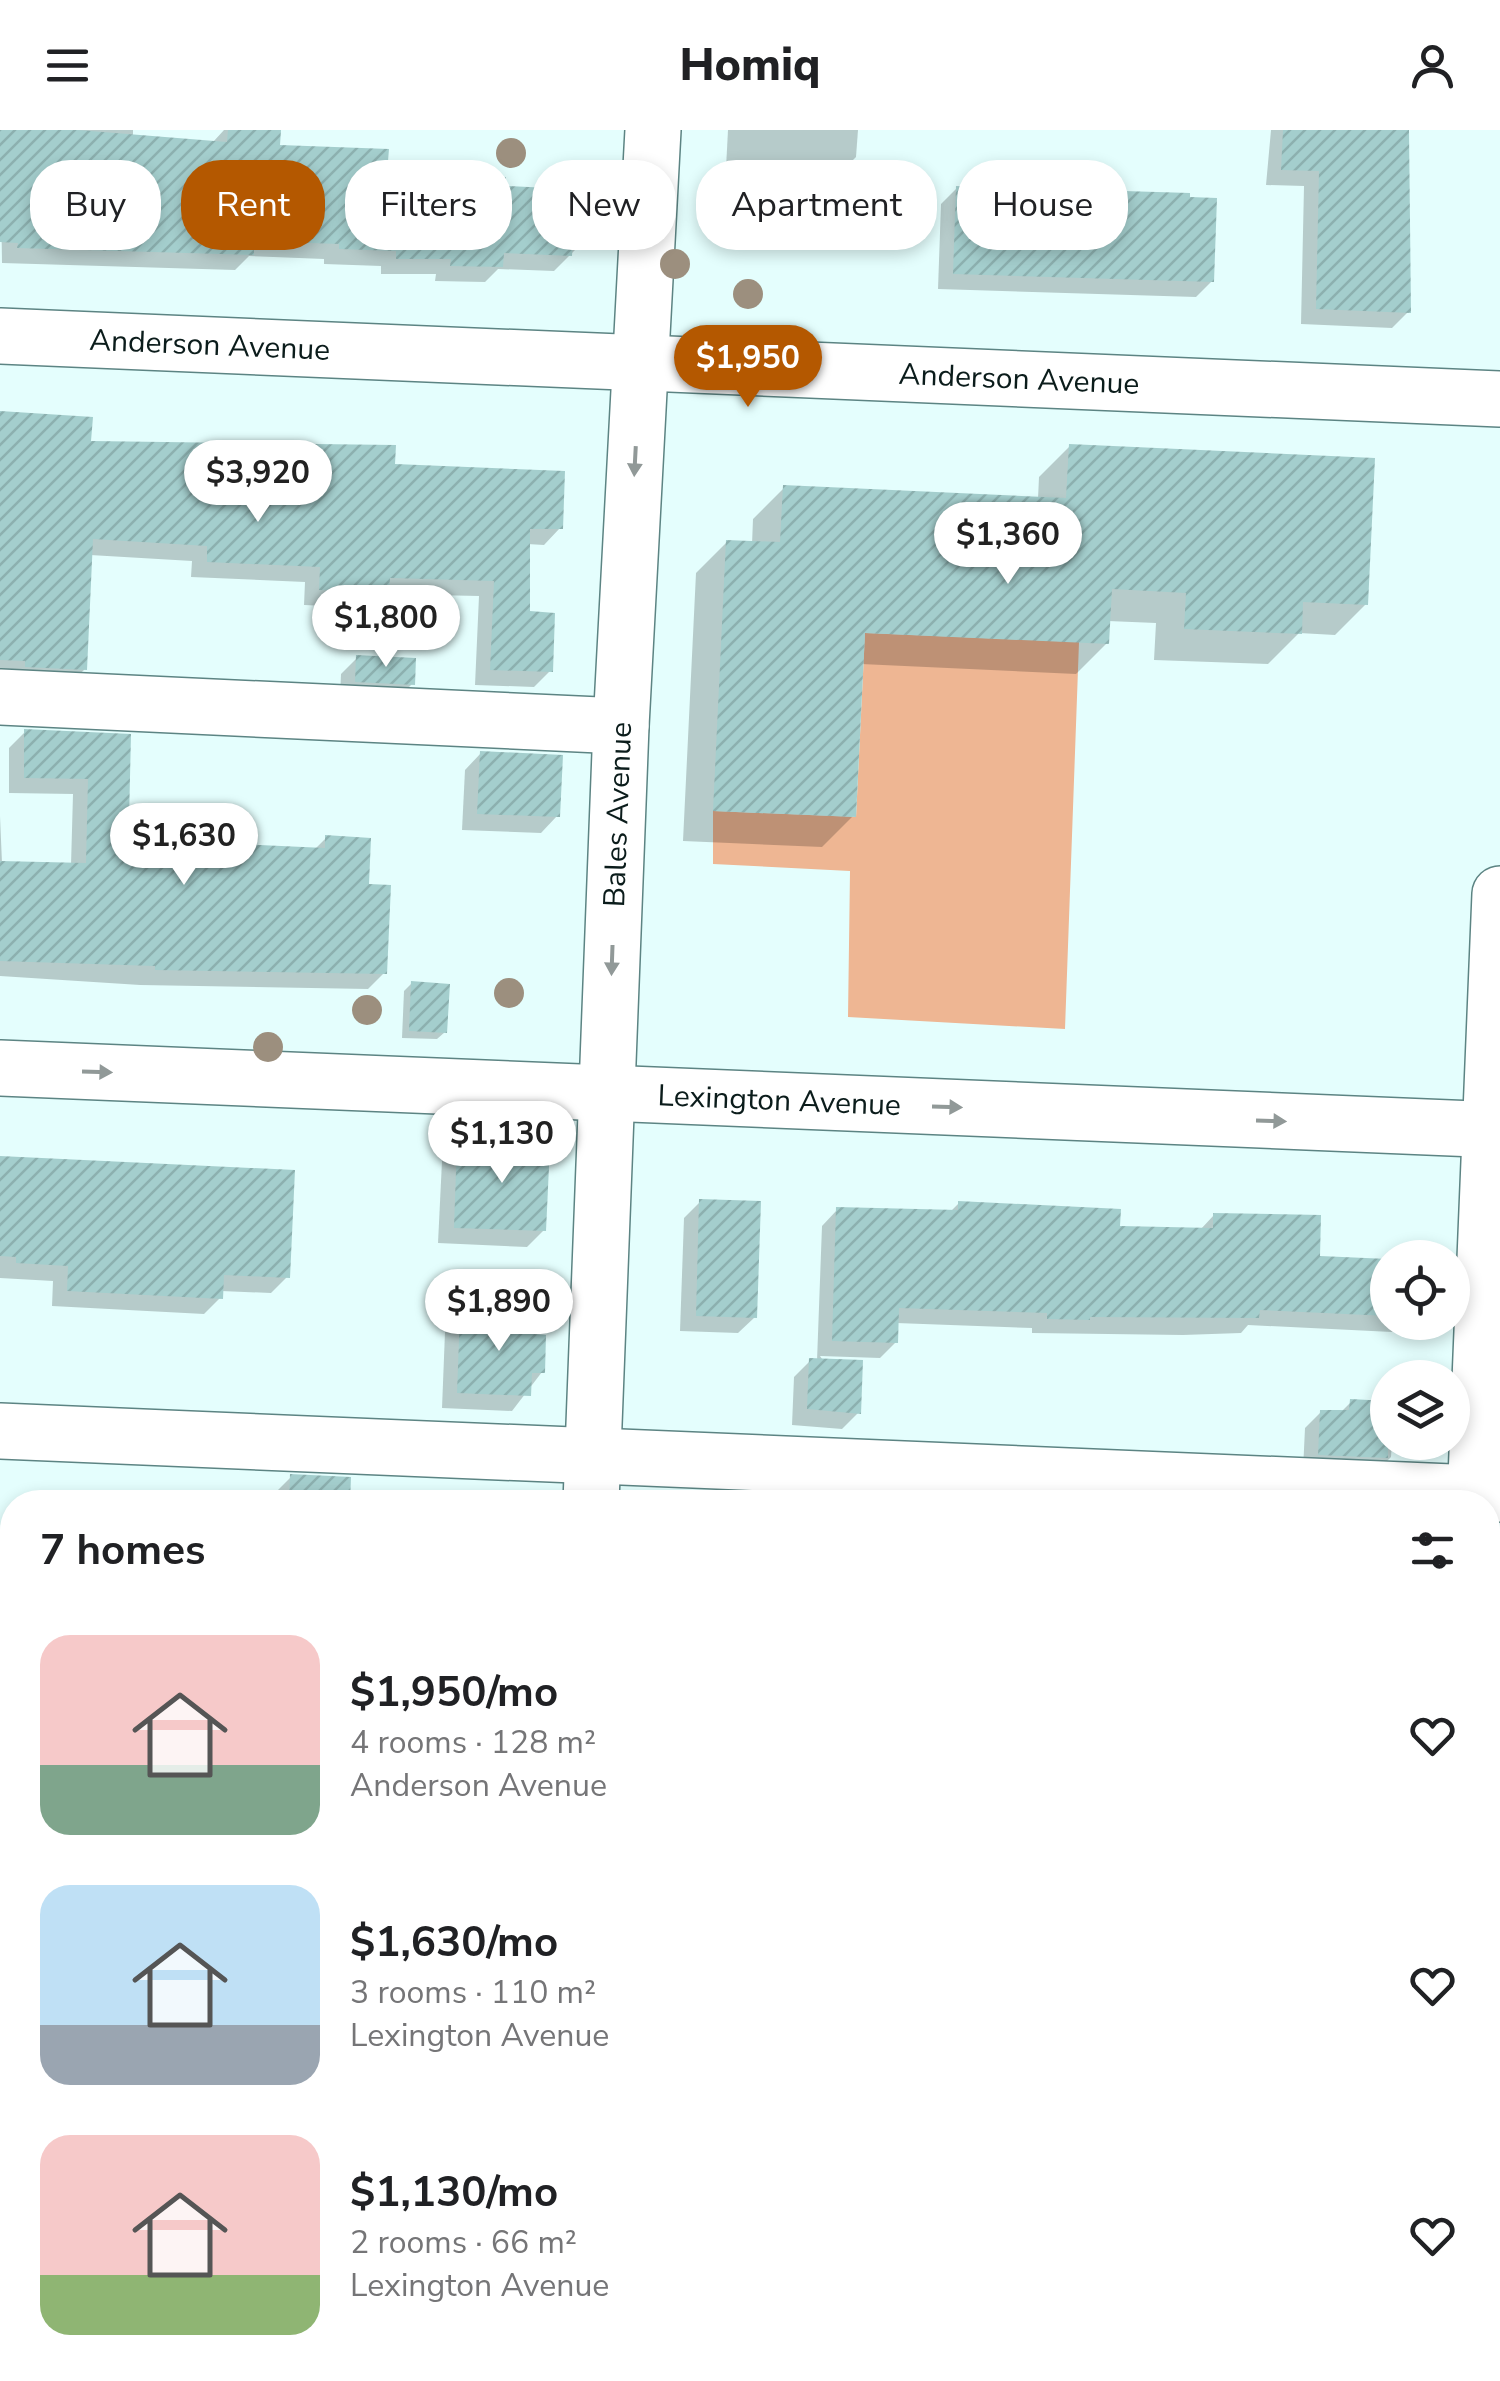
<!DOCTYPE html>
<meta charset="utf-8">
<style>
:root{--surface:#fff;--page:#f2f2f2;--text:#202124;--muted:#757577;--accent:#b45800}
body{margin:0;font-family:"Nunito Sans",sans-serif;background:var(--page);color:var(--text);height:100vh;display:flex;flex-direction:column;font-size:38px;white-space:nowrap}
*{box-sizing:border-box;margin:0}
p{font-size:32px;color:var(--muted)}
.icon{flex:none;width:55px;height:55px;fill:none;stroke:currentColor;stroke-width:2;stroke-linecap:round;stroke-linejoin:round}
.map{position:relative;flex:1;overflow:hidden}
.side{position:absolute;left:0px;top:1360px;width:1500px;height:892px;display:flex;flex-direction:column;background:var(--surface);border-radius:40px 40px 0 0;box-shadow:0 5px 15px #0003}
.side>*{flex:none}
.guide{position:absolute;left:30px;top:30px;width:1440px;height:90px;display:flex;gap:20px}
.fabs{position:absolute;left:1370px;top:1110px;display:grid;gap:20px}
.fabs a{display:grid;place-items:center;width:100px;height:100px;border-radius:50%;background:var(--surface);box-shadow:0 5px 15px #0003;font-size:50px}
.price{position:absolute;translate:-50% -85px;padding:0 22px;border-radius:35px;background:#fff;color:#222;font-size:32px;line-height:65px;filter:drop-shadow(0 2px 5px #0008)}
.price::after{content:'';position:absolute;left:50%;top:60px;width:30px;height:22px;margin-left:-15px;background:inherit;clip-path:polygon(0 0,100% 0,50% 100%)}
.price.active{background:var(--accent);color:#fff}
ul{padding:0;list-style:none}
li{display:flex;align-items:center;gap:30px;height:250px;padding:0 40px}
li span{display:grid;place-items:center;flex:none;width:280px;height:200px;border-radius:30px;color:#555}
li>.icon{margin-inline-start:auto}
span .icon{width:120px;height:120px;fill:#fffc;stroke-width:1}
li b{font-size:42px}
h2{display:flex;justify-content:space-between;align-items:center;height:120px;padding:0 40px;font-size:42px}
.pill{padding:0 35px;border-radius:40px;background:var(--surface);box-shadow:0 5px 15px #0003;font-size:35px;line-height:90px}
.pill.active{background:var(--accent);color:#fff}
header{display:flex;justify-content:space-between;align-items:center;height:130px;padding:0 40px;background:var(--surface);font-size:45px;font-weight:800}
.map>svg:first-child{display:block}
.park{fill:#eeb693}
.shadow{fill:#0003}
.building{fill:url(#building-hatch)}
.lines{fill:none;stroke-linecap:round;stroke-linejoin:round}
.minor-casing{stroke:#5c8483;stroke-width:58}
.minor{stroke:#fff;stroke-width:55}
.tree{fill:#9c8f7e}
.oneway{fill:#919998}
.labels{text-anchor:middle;stroke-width:8;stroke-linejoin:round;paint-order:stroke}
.street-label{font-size:30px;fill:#0b1c1b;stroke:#fff}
</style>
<header><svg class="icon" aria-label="menu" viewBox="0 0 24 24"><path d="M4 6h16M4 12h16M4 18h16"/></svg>Homiq<svg class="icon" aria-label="person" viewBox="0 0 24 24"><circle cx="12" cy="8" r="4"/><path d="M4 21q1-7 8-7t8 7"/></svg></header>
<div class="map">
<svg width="1500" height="2251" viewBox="0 0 1500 2251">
<defs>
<pattern id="building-hatch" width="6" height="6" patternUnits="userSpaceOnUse" patternTransform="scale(2.5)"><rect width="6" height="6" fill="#a4cecd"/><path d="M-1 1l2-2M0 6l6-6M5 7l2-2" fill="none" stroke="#8cb0af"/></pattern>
</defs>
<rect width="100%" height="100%" fill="#e4fefd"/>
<path class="park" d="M865 503 1079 512 1065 899 848 887 850 741 713 734V681L856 687Z"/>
<g class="shadow">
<path d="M0 0H133V7L213 12 224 0H278V17L386 33 503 59 586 109 554 141 498 139 485 152 435 151 436 144H381V136L324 134V129L249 126 235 140 2 133Z"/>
<path d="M728 0H858L856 27 840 43 726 38Z"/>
<path d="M1271 0H1407L1408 182 1392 198 1301 194 1304 56 1266 55Z"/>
<path d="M957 58 1212 151 1196 167 938 159 941 74Z"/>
<path d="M0 285 89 314 392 337 560 398 544 415 527 414V484L550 541 534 557 475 555 479 466 385 464 370 478 304 475 305 452 191 447 192 431 90 425 85 539 68 555 0 548Z"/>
<path d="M1070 316 1366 474 1335 505 1299 503 1268 534 1154 530 1156 493 1108 491 1107 513 1076 544 861 534 853 686 822 717 683 711 696 443 727 412 752 414 753 389 784 358 1038 369 1039 347Z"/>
<path d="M357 528 412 554 396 570 340 568 341 544Z"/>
<path d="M25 602 128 607 127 692 138 701 214 715 314 720 326 708 366 756 384 843 368 859 140 855 0 846V686L2 733 71 735 73 664 9 663V618Z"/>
<path d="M481 623 557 686 541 703 462 700 465 640Z"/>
<path d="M412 853 445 902 437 909 402 908 404 861Z"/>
<path d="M458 1014 544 1100 527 1117 438 1113 442 1031Z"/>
<path d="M0 1029 287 1147 271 1163 221 1161 220 1168 204 1184 52 1176 53 1151 0 1148Z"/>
<path d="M700 1072 755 1187 738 1203 680 1201 684 1088Z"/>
<path d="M959 1073 1118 1098 1200 1100 1214 1085 1317 1128 1388 1131V1192H1401L1392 1202 1248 1195 1241 1203 1183 1205 1032 1203V1198L896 1193V1212L880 1228 820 1226 858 1283 842 1299 792 1295 794 1247 810 1231H817L822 1096 837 1080 950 1082Z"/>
<path d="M461 1185 531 1206 542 1242 512 1281 442 1278 445 1202Z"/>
<path d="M1351 1272 1392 1312 1391 1327 1375 1343 1303 1340 1305 1298 1321 1282 1340 1283Z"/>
<path d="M291 1347 348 1349 347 1372H275V1363Z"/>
<path d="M656 1362 823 1369 646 1372Z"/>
<path d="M12 1429V1583H0L1 1440Z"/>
<rect x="0" y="1777" width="12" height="124"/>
<path d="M0 2199H12V2240H299L298 2246 293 2251H0Z"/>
<path d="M616 2240H971V2246L1042 2251H616Z"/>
<path d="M1118 2240H1274V2251H1107Z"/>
</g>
<g class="building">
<path d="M0 0H78L227 12 228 0H281L280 15 389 19 388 31 442 32V45L506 47V56L591 60 589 110 573 109 572 126 504 123 503 137 450 136 451 129H396V121L339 119V114L254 111V125L17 118 18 113 0 112Z"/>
<path d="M1283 0H1409L1411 183 1316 179 1319 41 1281 40Z"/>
<path d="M956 56 1190 63V67L1217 68 1214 152 953 144Z"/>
<path d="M0 281 93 287 91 311 396 315 395 334 565 341 563 399H530V481L555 483 553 542 490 540 494 451 390 448 389 463 319 460 320 437 207 432V416L93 409 87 540 25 537V531L0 530Z"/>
<path d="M1069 314 1375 328 1368 475 1303 472 1302 504 1184 499 1186 463 1112 459 1109 514 865 503 856 687 713 681 726 410 780 412 783 355 1066 368Z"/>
<path d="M356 525 416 528 415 555 355 552Z"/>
<path d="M24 599 131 604 129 690H141V698L217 701 216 713 325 718V705L371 708 369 754 391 755 387 844 155 840V836L0 831V731L86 733 88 649 24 648Z"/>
<path d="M480 621 563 625 560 687 477 684Z"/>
<path d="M411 851 450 854 447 903 409 901Z"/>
<path d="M457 1012 550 1015 546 1101 454 1098Z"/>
<path d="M0 1026 295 1040 290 1148 224 1145 223 1169 67 1161 68 1136 16 1133V1127L0 1126Z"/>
<path d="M699 1069 761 1071 757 1188 696 1186Z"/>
<path d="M958 1071 1121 1079 1120 1096 1213 1098V1083L1321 1085 1320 1126 1388 1129V1186L1260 1180 1259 1188 1090 1187V1190L1047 1189V1183L899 1178 898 1213 832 1211 836 1077 958 1080Z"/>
<path d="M460 1183 535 1186 534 1204 546 1205 545 1243H532L531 1266 457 1263Z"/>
<path d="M809 1228 863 1230 861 1284 807 1279Z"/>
<path d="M1350 1269 1388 1271V1328L1318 1325 1320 1280H1349Z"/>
<path d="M290 1344 351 1347 350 1372H289Z"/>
</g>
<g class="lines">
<defs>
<g id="minor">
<path id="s1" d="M0 206 1500 269"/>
<path d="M0 567 621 596"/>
<path id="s2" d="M0 938 1500 1000"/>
<path d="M0 1301 1500 1364"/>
<path id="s3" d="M591 1372 621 596 653 0"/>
<path d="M1475 1372 1500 764"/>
<path d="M0 1671 12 1672"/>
<path d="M1488 1735 1500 1736"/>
<path d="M0 2036 12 2037"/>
<path d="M1488 2099H1500"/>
<path d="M558 2251V2240"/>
<path d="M1443 2251 1444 2240"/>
</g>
</defs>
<use href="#minor" class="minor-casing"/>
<use href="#minor" class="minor"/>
</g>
<g class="tree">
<circle cx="511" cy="23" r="15"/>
<circle cx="675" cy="134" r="15"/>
<circle cx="748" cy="164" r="15"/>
<circle cx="509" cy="863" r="15"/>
<circle cx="367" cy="880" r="15"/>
<circle cx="268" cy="917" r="15"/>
</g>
<defs><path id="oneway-solid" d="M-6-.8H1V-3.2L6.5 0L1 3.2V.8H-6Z" transform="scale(2.5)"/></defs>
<g class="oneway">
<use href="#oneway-solid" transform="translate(635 331) rotate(93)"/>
<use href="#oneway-solid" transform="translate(612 830) rotate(92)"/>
<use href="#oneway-solid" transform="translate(97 942) rotate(2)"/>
<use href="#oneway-solid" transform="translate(947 977) rotate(2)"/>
<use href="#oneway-solid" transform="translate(1271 991) rotate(2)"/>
</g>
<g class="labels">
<g class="street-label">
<text dy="10" stroke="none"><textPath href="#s1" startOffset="210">Anderson Avenue</textPath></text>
<text dy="10" stroke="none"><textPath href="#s1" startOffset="1020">Anderson Avenue</textPath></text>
<text dy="10" stroke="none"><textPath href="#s3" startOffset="688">Bales Avenue</textPath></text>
<text dy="10" stroke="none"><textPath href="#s2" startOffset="780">Lexington Avenue</textPath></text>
</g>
</g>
</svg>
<div class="fabs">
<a><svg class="icon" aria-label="locate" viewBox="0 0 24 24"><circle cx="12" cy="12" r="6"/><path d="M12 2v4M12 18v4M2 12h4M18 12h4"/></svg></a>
<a><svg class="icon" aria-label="layers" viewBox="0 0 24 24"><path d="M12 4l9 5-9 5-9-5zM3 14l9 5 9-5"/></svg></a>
</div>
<b class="price active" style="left:748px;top:280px">$1,950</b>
<b class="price" style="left:258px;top:395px">$3,920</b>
<b class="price" style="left:1008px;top:457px">$1,360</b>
<b class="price" style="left:386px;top:540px">$1,800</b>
<b class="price" style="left:184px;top:758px">$1,630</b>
<b class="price" style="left:502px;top:1056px">$1,130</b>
<b class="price" style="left:499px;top:1224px">$1,890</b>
<div class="guide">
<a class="pill">Buy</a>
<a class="pill active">Rent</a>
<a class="pill">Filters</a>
<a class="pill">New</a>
<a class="pill">Apartment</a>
<a class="pill">House</a>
</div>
<section class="side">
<h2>7 homes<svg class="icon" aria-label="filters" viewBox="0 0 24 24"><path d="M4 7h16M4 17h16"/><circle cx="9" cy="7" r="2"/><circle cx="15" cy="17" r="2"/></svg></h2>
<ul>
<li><span style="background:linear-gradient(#f6c9c9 65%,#7fa58c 0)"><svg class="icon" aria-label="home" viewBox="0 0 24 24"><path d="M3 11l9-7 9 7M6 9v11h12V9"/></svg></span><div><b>$1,950/mo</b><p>4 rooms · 128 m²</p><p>Anderson Avenue</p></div><svg class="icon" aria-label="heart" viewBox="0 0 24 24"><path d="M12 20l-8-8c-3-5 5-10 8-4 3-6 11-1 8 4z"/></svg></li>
<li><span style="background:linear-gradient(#bfe0f5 70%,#9aa5b1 0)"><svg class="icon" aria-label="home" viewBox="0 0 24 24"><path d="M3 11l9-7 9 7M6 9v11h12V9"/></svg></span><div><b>$1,630/mo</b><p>3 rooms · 110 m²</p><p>Lexington Avenue</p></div><svg class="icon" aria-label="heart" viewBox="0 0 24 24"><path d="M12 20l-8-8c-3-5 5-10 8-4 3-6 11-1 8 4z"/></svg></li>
<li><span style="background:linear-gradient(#f6c9c9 70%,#8fb573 0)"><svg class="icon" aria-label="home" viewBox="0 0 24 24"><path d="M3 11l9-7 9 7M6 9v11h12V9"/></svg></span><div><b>$1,130/mo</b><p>2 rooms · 66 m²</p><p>Lexington Avenue</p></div><svg class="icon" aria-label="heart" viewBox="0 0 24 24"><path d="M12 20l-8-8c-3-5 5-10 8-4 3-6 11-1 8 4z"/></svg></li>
</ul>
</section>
</div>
